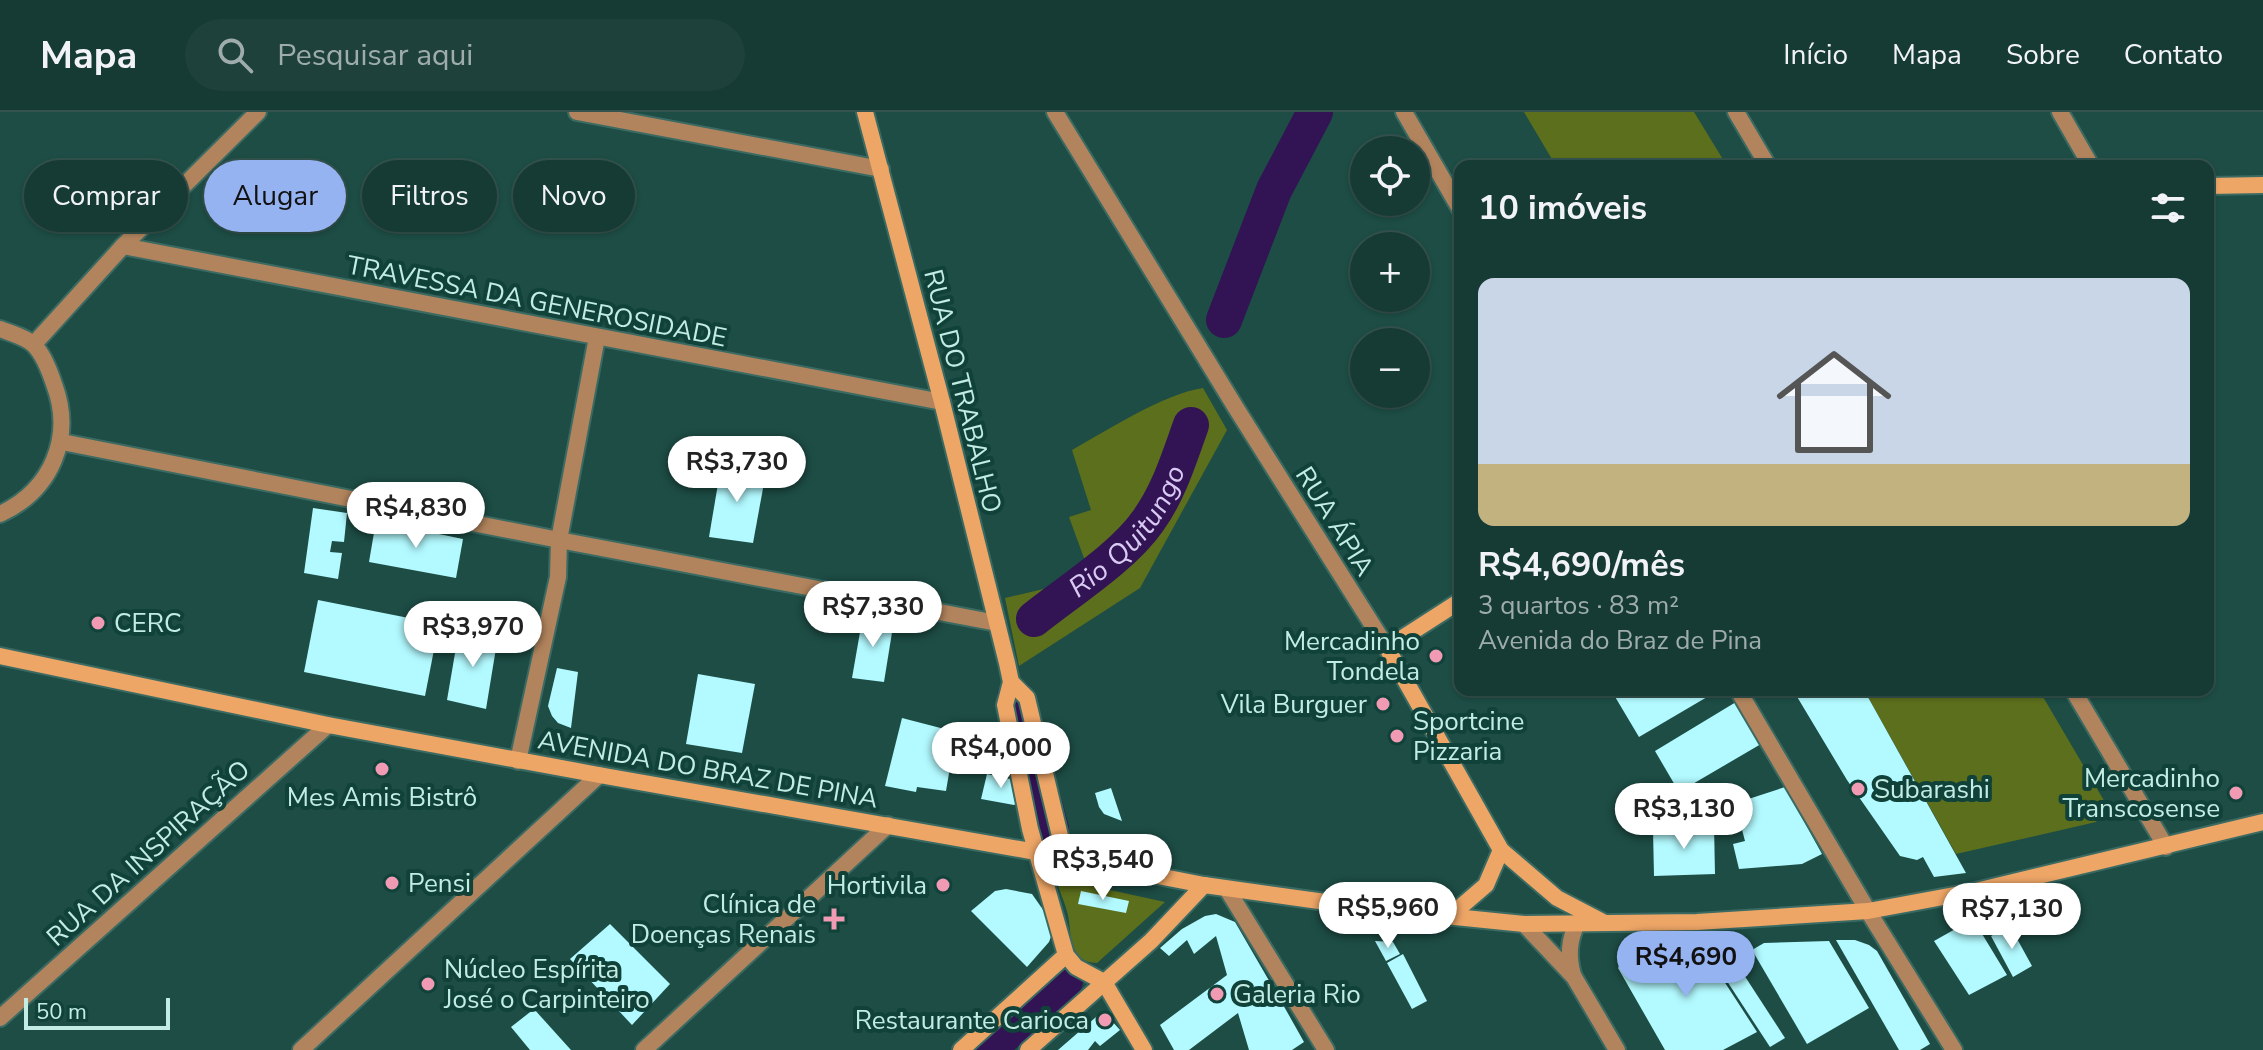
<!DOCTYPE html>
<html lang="pt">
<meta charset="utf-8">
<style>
:root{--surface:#163a34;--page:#1f413c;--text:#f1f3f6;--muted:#9eadac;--line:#35544f;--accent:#95b2f1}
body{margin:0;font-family:"Nunito Sans",sans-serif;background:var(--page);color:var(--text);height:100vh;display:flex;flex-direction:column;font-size:30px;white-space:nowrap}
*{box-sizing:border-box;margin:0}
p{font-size:26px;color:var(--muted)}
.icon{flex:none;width:44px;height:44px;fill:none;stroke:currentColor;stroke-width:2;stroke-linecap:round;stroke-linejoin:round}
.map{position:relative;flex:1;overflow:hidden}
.panel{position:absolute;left:1454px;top:48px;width:760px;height:536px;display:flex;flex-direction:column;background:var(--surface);border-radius:16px;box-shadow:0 2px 6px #0004,0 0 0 2px var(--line)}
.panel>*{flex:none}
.banner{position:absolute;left:24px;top:48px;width:760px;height:72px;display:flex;gap:16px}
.tools{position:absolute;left:1350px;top:24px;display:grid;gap:16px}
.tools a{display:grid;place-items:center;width:80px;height:80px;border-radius:50%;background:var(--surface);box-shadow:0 2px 6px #0004,0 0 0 2px var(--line);font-size:40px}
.scale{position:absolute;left:24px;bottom:20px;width:146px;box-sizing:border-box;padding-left:8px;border:4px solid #c3ece4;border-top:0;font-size:22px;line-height:28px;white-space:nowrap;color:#c3ece4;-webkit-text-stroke:6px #10423a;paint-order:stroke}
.price{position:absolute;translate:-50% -68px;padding:0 18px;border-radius:28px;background:#fff;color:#222;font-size:26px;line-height:52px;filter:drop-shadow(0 2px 4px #0008)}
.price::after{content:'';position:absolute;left:50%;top:48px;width:24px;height:18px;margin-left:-12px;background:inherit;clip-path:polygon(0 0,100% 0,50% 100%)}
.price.active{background:var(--accent);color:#111}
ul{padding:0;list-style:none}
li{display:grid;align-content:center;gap:16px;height:424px;padding:0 24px}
li span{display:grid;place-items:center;height:248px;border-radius:16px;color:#555}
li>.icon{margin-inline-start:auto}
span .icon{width:144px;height:144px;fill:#fffc;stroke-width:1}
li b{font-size:34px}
h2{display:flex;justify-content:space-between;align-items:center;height:96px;padding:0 24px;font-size:34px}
.pill{padding:0 28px;border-radius:36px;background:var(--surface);box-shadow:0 2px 6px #0004,0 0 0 2px var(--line);font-size:28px;line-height:72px}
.pill.active{background:var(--accent);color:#111}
header{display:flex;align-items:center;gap:48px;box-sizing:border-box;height:112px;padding:0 40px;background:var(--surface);border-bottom:2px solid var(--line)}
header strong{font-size:38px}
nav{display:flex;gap:44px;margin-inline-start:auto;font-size:28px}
.search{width:560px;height:72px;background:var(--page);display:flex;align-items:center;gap:20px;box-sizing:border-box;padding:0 28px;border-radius:44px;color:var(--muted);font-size:30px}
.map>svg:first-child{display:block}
.green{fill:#5c6f1c}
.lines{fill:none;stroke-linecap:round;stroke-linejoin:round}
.river{stroke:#321354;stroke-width:36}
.building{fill:#b2faff}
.street-casing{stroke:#3b6a62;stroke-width:20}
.secondary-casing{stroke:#3b6a62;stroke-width:20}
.street{stroke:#b1845d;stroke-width:16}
.secondary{stroke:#eea667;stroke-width:16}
.poi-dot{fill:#f19ab3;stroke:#10423a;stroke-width:3}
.labels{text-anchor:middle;stroke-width:8;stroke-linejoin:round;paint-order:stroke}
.street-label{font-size:26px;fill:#c3ece4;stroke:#10423a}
.poi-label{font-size:26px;fill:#c3ece4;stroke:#10423a;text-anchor:start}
.water-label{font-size:28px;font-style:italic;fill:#d8caf2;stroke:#10423a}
</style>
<header>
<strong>Mapa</strong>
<div class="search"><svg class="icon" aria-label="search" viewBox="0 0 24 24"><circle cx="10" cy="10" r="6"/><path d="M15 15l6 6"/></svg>Pesquisar aqui</div>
<nav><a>Início</a><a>Mapa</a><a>Sobre</a><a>Contato</a></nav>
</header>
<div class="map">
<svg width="2263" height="938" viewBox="0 0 2263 938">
<rect width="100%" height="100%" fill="#1d4d45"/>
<g class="green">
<path d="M1524 0H1694L1727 54H1556Z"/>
<path d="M1203 276 1227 318 1140 476 1019 554 1005 486 1069 471 1088 457 1069 405 1091 398 1072 338C1108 318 1163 282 1203 276Z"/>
<path d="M1864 578H2039L2106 692 2096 710 1956 742Z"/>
<path d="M1055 766 1165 790 1097 851C1067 850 1072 822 1068 803 1065 790 1059 778 1055 766Z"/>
</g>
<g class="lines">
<g class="river">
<path d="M1224 208 1274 78 1315 0"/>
<path id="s1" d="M1034 507C1069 479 1123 445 1148 409 1169 380 1179 346 1191 313"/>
<path d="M1015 585 1051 717"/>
<path d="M987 938 1065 869"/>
</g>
</g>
<g class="building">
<path d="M721 354 766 360 753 431 709 425Z"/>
<path d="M313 396 347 401 344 430 332 429 330 440 342 441 338 467 304 461Z"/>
<path d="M376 409 463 427 456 466 369 450Z"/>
<path d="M318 488 439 512 425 584 304 560Z"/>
<path d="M863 503 894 508 884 570 852 566Z"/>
<path d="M459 518 498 524 486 597 447 588Z"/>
<path d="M557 556 578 560 571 616 558 611 552 604 548 594Z"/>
<path d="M698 562 755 572 742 641 686 632Z"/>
<path d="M1611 578H1719L1639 625Z"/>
<path d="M1793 578H1864L1966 761 1934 765 1923 745 1917 748 1900 744 1847 668Z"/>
<path d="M1736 590 1761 632 1679 680 1655 639Z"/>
<path d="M902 606 956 620 946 679 917 675 916 680 885 674Z"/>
<path d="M987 662 1019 669 1018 691 1014 693 981 687Z"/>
<path d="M1785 675 1822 742 1802 752 1739 757 1733 732 1745 729 1741 714 1730 717 1727 694Z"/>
<path d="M1111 676 1122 709 1104 702 1099 695 1095 681Z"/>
<path d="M1714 713 1715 762 1654 764 1653 718Z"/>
<path d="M1006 777 1032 782 1046 802 1053 819 1049 830 1027 855 971 799 995 779Z"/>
<path d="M1081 779 1129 789 1126 801 1078 792Z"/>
<path d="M1216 802 1235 810 1286 898 1304 930 1292 938H1249L1238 901 1189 938H1174L1160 913 1227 863 1216 824 1194 842 1187 828 1169 844 1160 836 1182 817 1205 804Z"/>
<path d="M1973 807 2007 863 1969 883 1934 829Z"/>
<path d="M610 812 670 872 632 913 570 847Z"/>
<path d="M2010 814 2032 854 2013 865 1991 824Z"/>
<path d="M1696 826 1757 920 1723 938H1665L1618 856 1625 844H1649Z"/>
<path d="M1836 828H1855L1869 833 1877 839 1930 932 1920 938H1899Z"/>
<path d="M1375 829 1393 830 1400 842 1386 849Z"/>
<path d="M1829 829 1869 896 1807 932 1752 838 1764 831Z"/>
<path d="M1708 840 1728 841 1733 846 1785 926 1770 935Z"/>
<path d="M1403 842 1427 889 1412 897 1387 851Z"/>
<path d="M534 897 571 938H530L511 915Z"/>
<path d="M1103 899 1120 918 1100 934 1095 929 1088 938H1058Z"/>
</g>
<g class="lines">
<defs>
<g id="street">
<path d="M577 0 881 57"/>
<path d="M1055 0 1236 296 1387 536"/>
<path d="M1404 0 1460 97"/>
<path d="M1736 0 1768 54"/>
<path d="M2060 0 2091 54"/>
<path d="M123 134 942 290"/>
<path d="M0 217C10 221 26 225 34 233 43 242 50 260 54 272 74 325 52 378 0 402"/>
<path d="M34 232 123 134 258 0"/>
<path d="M62 330 559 428 997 511"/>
<path d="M1738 578 1868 799 1954 938"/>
<path d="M2073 578 2166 735"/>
<path d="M518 649 558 465 559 428 597 225"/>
<path d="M1227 777 1326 938"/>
<path d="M1524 812 1574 865 1617 938"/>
<path d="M1573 863C1568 845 1568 829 1577 812"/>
<path d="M0 906 328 613"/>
<path d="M301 938 599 663"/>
<path d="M644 938 888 713"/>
</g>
<g id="secondary">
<path d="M865 0 942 290 1007 551 1011 570 1005 593 1030 717 1066 843 1076 855 1104 870 1144 938"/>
<path d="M2208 74 2263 73"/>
<path d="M1460 489 1387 536 1501 738 1557 786 1605 811"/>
<path d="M0 544 328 613 599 663 1036 740 1204 773 1376 797 1524 812 1697 810 1868 799 1976 779 2263 710"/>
<path d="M1011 570 1027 586 1065 745"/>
<path d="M1450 804 1486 773 1501 738"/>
<path d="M961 938 1066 843"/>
<path d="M1028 938 1151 829 1204 773"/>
</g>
</defs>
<use href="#street" class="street-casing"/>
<use href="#secondary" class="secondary-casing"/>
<use href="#street" class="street"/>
<use href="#secondary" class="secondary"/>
</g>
<g class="poi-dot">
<circle cx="98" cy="511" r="8"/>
<circle cx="1436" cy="544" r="8"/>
<circle cx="1383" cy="592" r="8"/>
<circle cx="1397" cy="624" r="8"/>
<circle cx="382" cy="657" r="8"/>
<circle cx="1858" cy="677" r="8"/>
<circle cx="2236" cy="681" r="8"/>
<circle cx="392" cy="771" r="8"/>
<circle cx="943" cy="773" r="8"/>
<path d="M830 795h8v8h8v8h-8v8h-8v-8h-8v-8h8z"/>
<circle cx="428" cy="872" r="8"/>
<circle cx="1217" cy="882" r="8"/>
<circle cx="1105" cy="908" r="8"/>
</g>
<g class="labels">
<g class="street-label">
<text transform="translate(537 189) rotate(11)" y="9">TRAVESSA DA GENEROSIDADE</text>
<text transform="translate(963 279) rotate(76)" y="9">RUA DO TRABALHO</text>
<text transform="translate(1335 409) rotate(58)" y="9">RUA ÁPIA</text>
<text transform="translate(708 657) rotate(10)" y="9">AVENIDA DO BRAZ DE PINA</text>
<text transform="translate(148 741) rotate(-42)" y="9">RUA DA INSPIRAÇÃO</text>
</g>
<g class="poi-label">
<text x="114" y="520">CERC</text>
<text x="1420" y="538" text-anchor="end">Mercadinho<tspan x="1420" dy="30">Tondela</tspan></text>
<text x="1367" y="601" text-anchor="end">Vila Burguer</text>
<text x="1413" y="618">Sportcine<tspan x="1413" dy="30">Pizzaria</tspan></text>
<text x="2220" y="675" text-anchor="end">Mercadinho<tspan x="2220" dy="30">Transcosense</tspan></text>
<text x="1874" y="686">Subarashi</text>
<text x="382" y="694" text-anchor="middle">Mes Amis Bistrô</text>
<text x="408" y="780">Pensi</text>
<text x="927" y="782" text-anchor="end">Hortivila</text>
<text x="816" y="801" text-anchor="end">Clínica de<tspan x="816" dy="30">Doenças Renais</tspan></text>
<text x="444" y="866">Núcleo Espírita<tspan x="444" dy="30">José o Carpinteiro</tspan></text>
<text x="1233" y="891">Galeria Rio</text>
<text x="1089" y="917" text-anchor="end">Restaurante Carioca</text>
</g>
<g class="water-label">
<text dy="10" stroke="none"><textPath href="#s1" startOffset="130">Rio Quitungo</textPath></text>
</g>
</g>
</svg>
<div class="tools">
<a><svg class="icon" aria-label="locate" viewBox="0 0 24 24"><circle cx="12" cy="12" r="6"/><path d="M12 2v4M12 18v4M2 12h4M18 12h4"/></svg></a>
<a>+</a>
<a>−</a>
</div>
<div class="scale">50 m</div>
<b class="price" style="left:737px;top:392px">R$3,730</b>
<b class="price" style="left:416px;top:438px">R$4,830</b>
<b class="price" style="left:873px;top:537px">R$7,330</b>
<b class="price" style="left:473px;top:557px">R$3,970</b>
<b class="price" style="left:1001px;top:678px">R$4,000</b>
<b class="price" style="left:1684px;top:739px">R$3,130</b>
<b class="price" style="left:1103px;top:790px">R$3,540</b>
<b class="price" style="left:1388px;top:838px">R$5,960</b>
<b class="price" style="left:2012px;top:839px">R$7,130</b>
<b class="price active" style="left:1686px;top:887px">R$4,690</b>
<div class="banner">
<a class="pill">Comprar</a>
<a class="pill active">Alugar</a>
<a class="pill">Filtros</a>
<a class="pill">Novo</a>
</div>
<section class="panel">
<h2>10 imóveis<svg class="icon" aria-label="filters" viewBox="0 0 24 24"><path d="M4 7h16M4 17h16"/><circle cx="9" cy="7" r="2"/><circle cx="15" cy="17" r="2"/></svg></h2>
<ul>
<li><span style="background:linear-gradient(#c9d6e8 75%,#c2b280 0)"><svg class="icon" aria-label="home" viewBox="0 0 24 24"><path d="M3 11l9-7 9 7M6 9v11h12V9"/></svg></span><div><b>R$4,690/mês</b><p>3 quartos · 83 m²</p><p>Avenida do Braz de Pina</p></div></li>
</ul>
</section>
</div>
